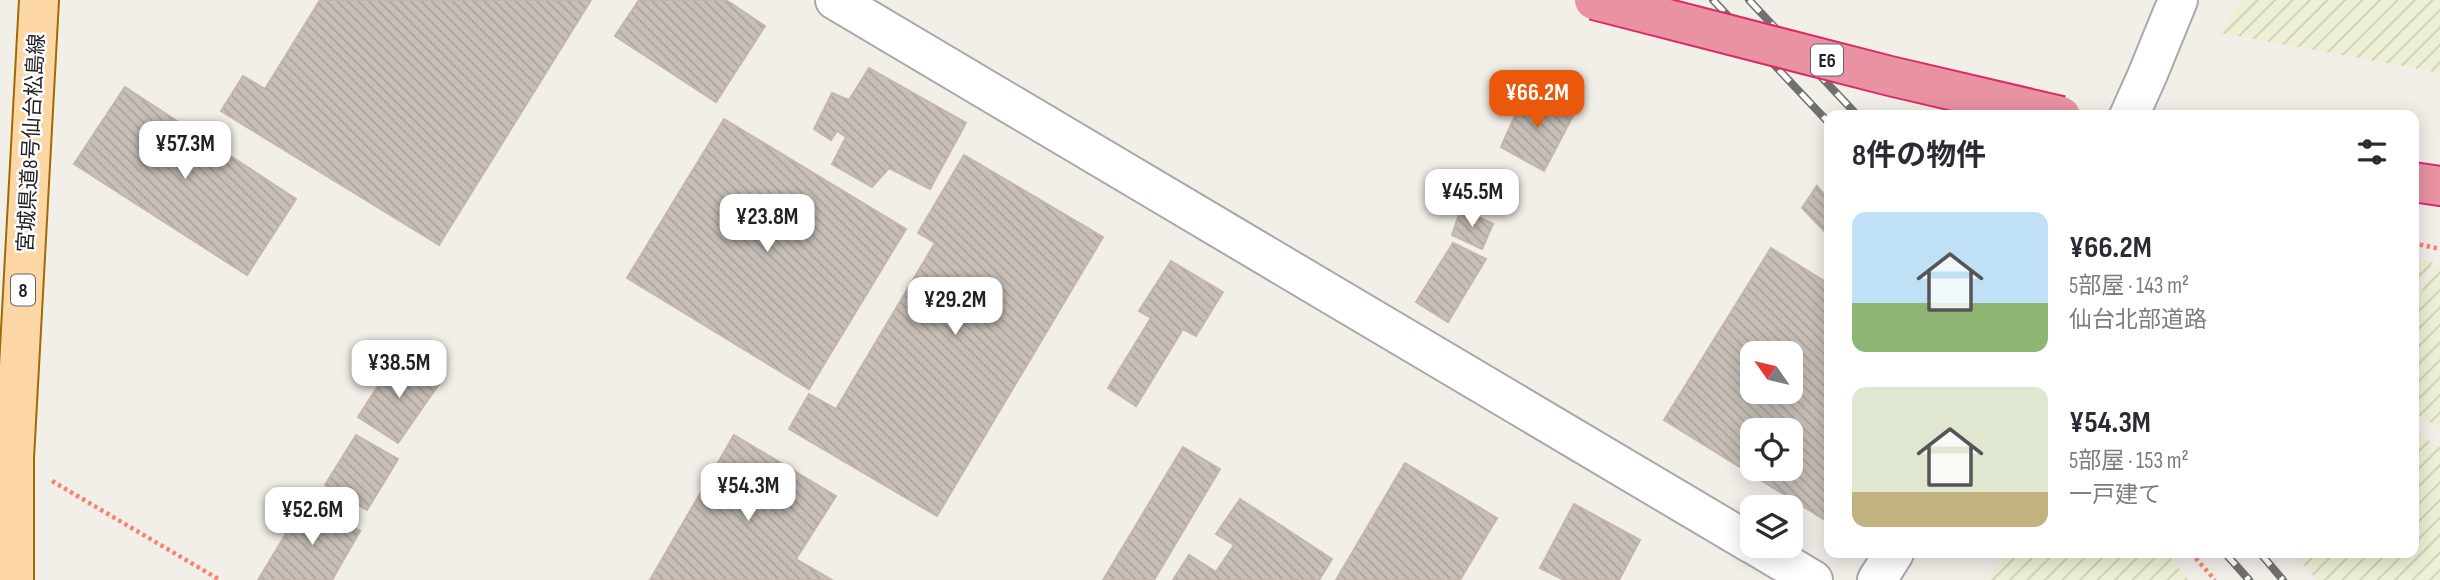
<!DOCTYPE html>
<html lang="ja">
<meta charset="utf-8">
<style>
:root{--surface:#fff;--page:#f7f7f7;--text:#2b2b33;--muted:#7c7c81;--accent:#ea580c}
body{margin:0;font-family:"Sofia Sans Condensed","Noto Sans JP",sans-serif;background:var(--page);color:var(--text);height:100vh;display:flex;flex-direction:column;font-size:26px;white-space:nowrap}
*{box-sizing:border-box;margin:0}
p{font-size:23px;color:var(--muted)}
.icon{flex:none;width:38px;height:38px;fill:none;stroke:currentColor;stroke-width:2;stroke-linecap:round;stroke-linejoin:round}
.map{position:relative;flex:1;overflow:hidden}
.drawer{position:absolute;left:1824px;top:110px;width:595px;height:448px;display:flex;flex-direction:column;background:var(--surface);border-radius:14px;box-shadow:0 4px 18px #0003}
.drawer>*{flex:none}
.needle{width:46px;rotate:304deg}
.buttons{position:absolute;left:1740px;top:341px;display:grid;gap:14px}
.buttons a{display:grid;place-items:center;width:63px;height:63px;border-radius:14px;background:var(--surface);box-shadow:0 4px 18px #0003;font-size:35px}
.price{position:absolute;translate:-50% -60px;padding:0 16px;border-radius:14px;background:#fff;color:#222;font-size:23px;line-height:46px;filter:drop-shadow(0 2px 4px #0008)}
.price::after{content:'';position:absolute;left:50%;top:42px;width:21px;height:16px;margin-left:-10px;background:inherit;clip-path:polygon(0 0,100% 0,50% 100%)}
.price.selected{background:var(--accent);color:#fff}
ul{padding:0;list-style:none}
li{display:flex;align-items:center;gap:21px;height:175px;padding:0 28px}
li span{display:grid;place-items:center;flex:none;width:196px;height:140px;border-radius:14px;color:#555}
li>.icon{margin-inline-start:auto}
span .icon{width:84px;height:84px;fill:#fffc;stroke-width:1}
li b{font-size:30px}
h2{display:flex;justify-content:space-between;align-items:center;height:84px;padding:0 28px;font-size:30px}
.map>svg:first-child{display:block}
.farmland{fill:url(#farmland-furrows)}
.building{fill:url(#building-back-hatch);stroke:#c4b6ab;stroke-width:2;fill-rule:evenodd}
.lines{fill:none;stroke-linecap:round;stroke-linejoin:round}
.tertiary-casing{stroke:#a9a9a9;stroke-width:42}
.primary-casing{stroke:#a06b00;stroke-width:42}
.motorway-casing{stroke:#dc2a67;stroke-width:42}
.path{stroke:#fa8072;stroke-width:4.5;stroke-dasharray:3.5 3.5;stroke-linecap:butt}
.tertiary{stroke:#fff;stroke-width:38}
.primary{stroke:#fcd6a4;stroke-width:38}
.motorway{stroke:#e892a2;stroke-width:38}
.rail-casing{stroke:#707070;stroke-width:8}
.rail{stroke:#fff;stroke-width:5;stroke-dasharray:16;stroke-linecap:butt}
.motorway-bridge-casing{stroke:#dc2a67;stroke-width:42;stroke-linecap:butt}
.motorway-bridge{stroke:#e892a2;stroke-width:38}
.labels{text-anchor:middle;stroke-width:5;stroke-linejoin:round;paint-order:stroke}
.shield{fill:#fff;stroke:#646464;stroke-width:2}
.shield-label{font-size:19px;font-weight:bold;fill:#222}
.street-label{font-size:21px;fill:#222;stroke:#fff}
</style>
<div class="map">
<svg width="2440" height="580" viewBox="0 0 2440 580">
<defs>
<pattern id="farmland-furrows" width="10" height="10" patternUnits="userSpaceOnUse" patternTransform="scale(1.75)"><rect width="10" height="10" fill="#eef0d5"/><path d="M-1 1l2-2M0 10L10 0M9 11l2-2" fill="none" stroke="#ccceb7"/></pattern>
<pattern id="building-back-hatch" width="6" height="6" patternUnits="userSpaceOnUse" patternTransform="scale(1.75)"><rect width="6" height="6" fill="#c7bfb8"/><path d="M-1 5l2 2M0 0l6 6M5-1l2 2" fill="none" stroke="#aba49e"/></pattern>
</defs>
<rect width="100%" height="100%" fill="#f2efe9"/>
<g class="farmland">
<path d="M2242 0H2440V73L2221 33Z"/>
<path d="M2413 259 2433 262 2413 296Z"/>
<path d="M2439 262 2440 263V428L2413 412V306Z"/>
<path d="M2413 431 2440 447V580H2317L2293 553H2413Z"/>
<path d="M2005 553H2166L2189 580H1988Z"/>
</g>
<g class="building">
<path d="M320 0H591L439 245 221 111 243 76 265 89Z"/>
<path d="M639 0H726L765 26 716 102 615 36Z"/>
<path d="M869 68 966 123 930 189 889 168 872 187 832 164 846 137 837 131 831 140 814 129 832 93 849 100Z"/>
<path d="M125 87 296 199 247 275 74 164Z"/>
<path d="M1525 93 1576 110 1544 171 1501 147Z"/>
<path d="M724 119 906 229 809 389 627 278Z"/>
<path d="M964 155 1103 237 937 516 789 429 809 394 836 409 935 243 918 233Z"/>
<path d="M1817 186 1829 200V236L1802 208Z"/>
<path d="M1461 209 1493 224 1482 249 1452 235Z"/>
<path d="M1453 243 1486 259 1448 322 1416 302Z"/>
<path d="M1771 248 1829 284V514L1825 520 1664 420ZM1752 354H1790V392H1752ZM1752 430H1790V469H1752Z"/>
<path d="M1171 261 1223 292 1196 336 1183 329 1136 406 1108 388 1151 318 1139 311Z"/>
<path d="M396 358 441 381 398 443 358 417Z"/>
<path d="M356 435 398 459 367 510 325 485Z"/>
<path d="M734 435 836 496 796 559 832 580H650Z"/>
<path d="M1183 447 1220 469 1154 580H1103Z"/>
<path d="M1405 463 1497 518 1460 580H1336Z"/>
<path d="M307 499 360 531 332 580H258Z"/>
<path d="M1240 499 1332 559 1319 580H1173L1189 555 1216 572 1234 545 1216 534Z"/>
<path d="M1574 504 1640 540 1619 580H1564L1540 568Z"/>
</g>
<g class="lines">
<defs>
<g id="tertiary">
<path d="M835 0 1752 544"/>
<path d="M2129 116 2147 76 2178 0"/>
<path d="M1756 546 1813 580"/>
<path d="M1877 580 1894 553"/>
</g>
<path id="primary" d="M14 580V458L39 0"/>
<path id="motorway" d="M2413 182 2440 186"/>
</defs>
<use href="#tertiary" class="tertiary-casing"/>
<use href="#primary" class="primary-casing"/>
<use href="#motorway" class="motorway-casing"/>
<g class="path">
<path d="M2413 243 2440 249"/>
<path d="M52 481 220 580"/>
<path d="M2191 553 2215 580"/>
</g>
<use href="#tertiary" class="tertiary"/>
<use href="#primary" class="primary"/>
<use href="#motorway" class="motorway"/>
<defs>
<g id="rail">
<path d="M1713 0 1829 123"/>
<path d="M1749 0 1858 116"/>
<path d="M2225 553 2249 580"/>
<path d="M2260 553 2283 580"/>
</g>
</defs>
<use href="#rail" class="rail-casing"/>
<use href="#rail" class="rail"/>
<defs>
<path id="motorway-bridge" d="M1594 0 1890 76 2061 116"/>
</defs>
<use href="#motorway-bridge" class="motorway-bridge-casing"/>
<use href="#motorway-bridge" class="motorway-bridge"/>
</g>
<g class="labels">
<g class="shield">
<rect x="1811" y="44.5" width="32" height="31" rx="5"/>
<rect x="11" y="274.5" width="24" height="31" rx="5"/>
</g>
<g class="shield-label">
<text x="1827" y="67">E6</text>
<text x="23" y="297">8</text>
</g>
<g class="street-label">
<text transform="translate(31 143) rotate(-87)" y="7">宮城県道8号仙台松島線</text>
</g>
</g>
</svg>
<div class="buttons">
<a><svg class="needle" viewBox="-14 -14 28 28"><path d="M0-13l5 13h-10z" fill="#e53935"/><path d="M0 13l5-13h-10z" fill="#7c7c81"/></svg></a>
<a><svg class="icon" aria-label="locate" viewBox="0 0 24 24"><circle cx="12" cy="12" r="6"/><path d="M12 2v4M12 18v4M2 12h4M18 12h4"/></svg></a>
<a><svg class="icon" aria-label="layers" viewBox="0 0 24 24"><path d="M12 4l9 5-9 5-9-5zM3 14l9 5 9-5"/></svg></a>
</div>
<b class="price selected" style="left:1537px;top:130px">¥66.2M</b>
<b class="price" style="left:185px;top:181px">¥57.3M</b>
<b class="price" style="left:1472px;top:229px">¥45.5M</b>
<b class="price" style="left:767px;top:254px">¥23.8M</b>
<b class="price" style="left:955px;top:337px">¥29.2M</b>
<b class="price" style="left:399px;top:400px">¥38.5M</b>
<b class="price" style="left:748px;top:523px">¥54.3M</b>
<b class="price" style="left:312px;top:547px">¥52.6M</b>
<section class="drawer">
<h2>8件の物件<svg class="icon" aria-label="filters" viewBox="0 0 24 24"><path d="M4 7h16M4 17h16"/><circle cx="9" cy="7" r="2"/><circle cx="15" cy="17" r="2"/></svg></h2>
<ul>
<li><span style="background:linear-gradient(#bfe0f5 65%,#8fb573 0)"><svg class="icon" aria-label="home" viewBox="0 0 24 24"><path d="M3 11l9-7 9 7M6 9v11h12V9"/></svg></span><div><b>¥66.2M</b><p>5部屋 · 143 m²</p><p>仙台北部道路</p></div></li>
<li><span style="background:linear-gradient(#dfe7d0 75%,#c2b280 0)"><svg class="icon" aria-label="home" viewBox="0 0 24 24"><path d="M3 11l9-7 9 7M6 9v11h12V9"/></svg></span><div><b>¥54.3M</b><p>5部屋 · 153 m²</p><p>一戸建て</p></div></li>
</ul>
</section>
</div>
